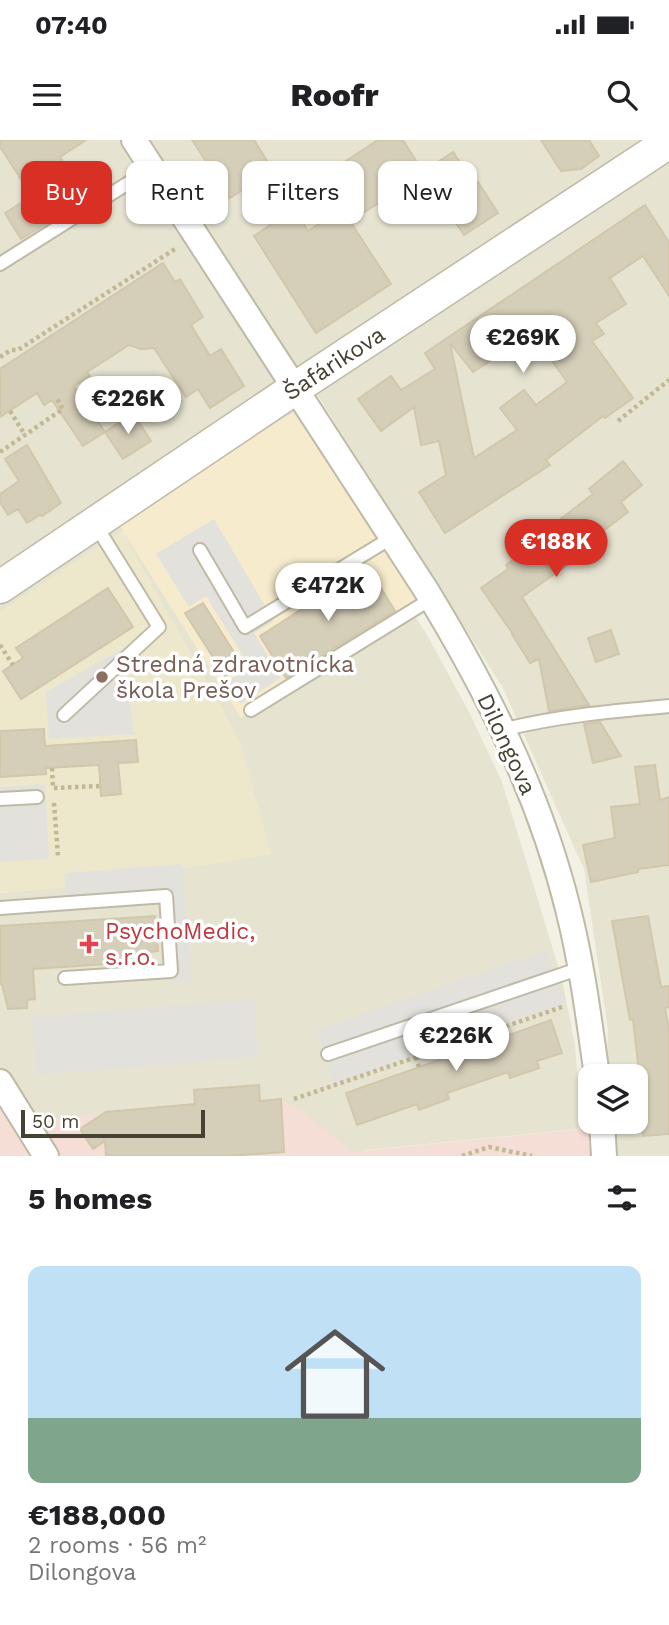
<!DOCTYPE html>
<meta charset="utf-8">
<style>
:root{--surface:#fff;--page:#f6f6f6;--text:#202124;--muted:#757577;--line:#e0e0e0;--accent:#d93025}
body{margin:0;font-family:"Work Sans",sans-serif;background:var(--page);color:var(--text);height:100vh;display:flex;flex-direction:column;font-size:26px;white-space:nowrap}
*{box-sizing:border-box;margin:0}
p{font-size:23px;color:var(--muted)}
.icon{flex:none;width:38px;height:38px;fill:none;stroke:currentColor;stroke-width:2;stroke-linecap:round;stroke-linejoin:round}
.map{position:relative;height:1016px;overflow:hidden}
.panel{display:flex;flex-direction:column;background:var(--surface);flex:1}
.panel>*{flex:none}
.top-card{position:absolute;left:21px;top:21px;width:628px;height:63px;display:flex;gap:14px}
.buttons{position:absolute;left:578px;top:924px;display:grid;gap:14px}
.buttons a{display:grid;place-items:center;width:70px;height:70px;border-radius:14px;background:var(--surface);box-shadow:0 2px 5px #0004;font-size:35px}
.scale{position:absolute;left:21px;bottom:18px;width:184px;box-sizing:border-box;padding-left:7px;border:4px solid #454133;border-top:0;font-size:19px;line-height:24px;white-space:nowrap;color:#454133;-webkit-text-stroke:5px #fff;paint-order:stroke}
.price{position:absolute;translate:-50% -60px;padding:0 16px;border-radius:24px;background:#fff;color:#222;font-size:23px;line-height:46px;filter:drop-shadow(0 2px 4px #0008)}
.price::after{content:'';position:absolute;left:50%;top:42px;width:21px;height:16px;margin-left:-10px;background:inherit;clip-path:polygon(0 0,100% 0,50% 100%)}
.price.selected{background:var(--accent);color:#fff}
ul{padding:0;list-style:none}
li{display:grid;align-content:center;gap:14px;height:371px;padding:0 28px}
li+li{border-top:2px solid var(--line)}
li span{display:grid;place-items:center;height:217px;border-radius:14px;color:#555}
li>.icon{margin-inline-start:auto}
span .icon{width:126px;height:126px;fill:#fffc;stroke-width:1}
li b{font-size:30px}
h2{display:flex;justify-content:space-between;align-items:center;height:84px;padding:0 28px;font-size:30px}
.pill{padding:0 24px;border-radius:14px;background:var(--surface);box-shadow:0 2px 5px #0004;font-size:24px;line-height:63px}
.pill.selected{background:var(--accent);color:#fff}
.status{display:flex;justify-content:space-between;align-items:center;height:49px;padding:0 35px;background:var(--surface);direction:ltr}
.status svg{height:19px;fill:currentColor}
header{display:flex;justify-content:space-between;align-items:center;height:91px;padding:0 28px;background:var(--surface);font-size:32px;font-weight:800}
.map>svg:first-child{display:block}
.residential{fill:#e7e3d1}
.commercial{fill:#f7ebcd}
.education{fill:#ede8cc}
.medical{fill:#f5ded6}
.parking{fill:#e3e1dc}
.building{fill:#d5ceb8;stroke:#d1c7ab;stroke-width:2;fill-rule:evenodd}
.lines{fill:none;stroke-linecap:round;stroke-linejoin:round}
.service-casing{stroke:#bfbaa6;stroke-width:16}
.minor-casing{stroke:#bfbaa6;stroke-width:28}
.tertiary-casing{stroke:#bfbaa6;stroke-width:35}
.path{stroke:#c2b896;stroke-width:4.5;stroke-dasharray:3.5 3.5;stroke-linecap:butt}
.service{stroke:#fff;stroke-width:12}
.minor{stroke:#fff;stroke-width:24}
.tertiary{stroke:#fff;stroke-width:32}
.education-dot{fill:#8d6e63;stroke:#fff;stroke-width:2.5}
.health-dot{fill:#e0444e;stroke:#fff;stroke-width:2.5}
.labels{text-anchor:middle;stroke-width:7;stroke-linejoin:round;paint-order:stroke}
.street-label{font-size:23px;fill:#454133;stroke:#fff}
.education-label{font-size:23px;fill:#785e54;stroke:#fff;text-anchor:start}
.health-label{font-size:23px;fill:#be3a42;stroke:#fff;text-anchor:start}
</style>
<div class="status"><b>07:40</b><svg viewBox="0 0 49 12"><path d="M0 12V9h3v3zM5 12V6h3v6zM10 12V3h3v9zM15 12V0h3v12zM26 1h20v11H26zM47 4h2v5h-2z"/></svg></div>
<header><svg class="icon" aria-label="menu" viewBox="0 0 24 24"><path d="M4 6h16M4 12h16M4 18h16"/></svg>Roofr<svg class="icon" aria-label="search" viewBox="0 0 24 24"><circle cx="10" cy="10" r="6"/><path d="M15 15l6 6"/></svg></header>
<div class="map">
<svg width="669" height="1016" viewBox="0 0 669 1016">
<rect width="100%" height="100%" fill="#f3f0e4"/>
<path class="residential" d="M0 0H669V1016H605L604 982H635V936H606L608 890 584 729 503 548 318 256 282 282 426 493 470 574 502 642 562 839 575 906 578 943V989L365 1010 361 1016H0V753L75 746 271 713 123 391 0 472Z"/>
<path class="commercial" d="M297 270 420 465 241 578 118 383Z"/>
<path class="education" d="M122 391 240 601 271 714 75 746 0 753V472Z"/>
<path class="medical" d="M0 942 27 985 103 972 195 964 194 950 259 945 260 961 281 959 310 977 351 1012 603 987 604 1016H0Z"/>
<g class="parking">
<path d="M214 379 274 481 254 493 281 538 240 564 228 541 250 527 206 456 189 467 156 414Z"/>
<path d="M124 508 134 594 49 599 46 552Z"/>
<path d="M45 644 49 719 0 722V647Z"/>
<path d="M182 724 192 843 173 845 165 757 67 764 64 733Z"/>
<path d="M546 810 565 863 334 943 316 890Z"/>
<path d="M254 859 258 917 37 935 32 877Z"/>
</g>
<g class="building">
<path d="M0 0H86L60 17 62 20 24 44 0 7Z"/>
<path d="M192 0H254L269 24 262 28 267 35 230 58Z"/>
<path d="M378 0H403L423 32 453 12 475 45 478 42 498 73 464 95 434 51 419 61 408 44 354 79 335 51 354 39 352 36 355 34 346 21Z"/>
<path d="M541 0H589L599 16 581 29 561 31Z"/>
<path d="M38 52 54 79 21 99 5 73Z"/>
<path d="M645 65 669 102V156L643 116 610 138 626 164 596 183 604 194 592 201 633 258 605 278 603 276 546 320 550 325 445 393 419 352 446 335 439 301 421 305 414 267 381 291 358 259 391 236 401 250 435 229 425 213ZM531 191 567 242 536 265 524 250 500 268 517 290 474 318 450 203 473 232 498 216Z"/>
<path d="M294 69 308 91 342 69 391 144 316 193 254 96Z"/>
<path d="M163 123 175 142 180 139 203 177 191 185 210 216 221 209 244 246 210 268 198 249 186 257 154 208 141 209 129 205 87 232 90 236 74 246 105 292 83 306 52 260 44 265 37 253 0 277V229Z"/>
<path d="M133 273 151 301 123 319 105 292Z"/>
<path d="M27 305 61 363 42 376 40 375 27 383 18 369 8 375 0 362V354L19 341 5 319Z"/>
<path d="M623 321 642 345 621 362 628 372 603 391 600 387 567 412 574 420 522 457 589 565 549 571 539 519 530 523 512 494H513L481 448 508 429 506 425 539 401 536 398 593 354 589 349Z"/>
<path d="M368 427 395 471 286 538 260 496Z"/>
<path d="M108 448 133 487 21 559 3 531 23 518 16 508Z"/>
<path d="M203 463 242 525 225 536 185 473Z"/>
<path d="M611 490 619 514 596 522 588 498Z"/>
<path d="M600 582 621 616 593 623 584 584Z"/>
<path d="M44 589 45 606 136 600 138 622 118 623 121 654 101 656 99 625 46 628V634L0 637V591Z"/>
<path d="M655 625 660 660 669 657V725L638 729V732L591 742 583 705 615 698 611 667 640 664 635 627Z"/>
<path d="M155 776 158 811 149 812 150 821 33 829 35 859 27 860V868L8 869 2 844H0V786Z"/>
<path d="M648 776 661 847 669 846V867L665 868 669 891V994L643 996 639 959H642L633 879 630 880 612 781Z"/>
<path d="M551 880 562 913 537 921 539 928 510 938 508 932 447 953 449 959 419 970 417 964 357 985 346 953Z"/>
<path d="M259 945 260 961 281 959 284 1012 228 1016H106L105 1001 93 1009 80 989 106 972 195 964 194 950Z"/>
</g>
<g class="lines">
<defs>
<g id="service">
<path d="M0 124 152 28"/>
<path d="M200 410 245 487 391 398"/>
<path d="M251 570 431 459"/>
<path d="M64 575 159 487 95 384"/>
<path d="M502 590C556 576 614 571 669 566"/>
<path d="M0 659 37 657"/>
<path d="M0 768 166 756 171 831 65 838"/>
<path d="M328 914 581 828"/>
</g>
<g id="minor">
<path d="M134 0 426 450C487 550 540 655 568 769 582 824 589 880 597 936"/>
<path d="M0 942 46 1016"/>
<path d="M602 982 604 1016"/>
</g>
<path id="tertiary" d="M0 447 294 249 669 2"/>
</defs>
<use href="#service" class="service-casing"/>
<use href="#minor" class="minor-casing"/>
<use href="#tertiary" class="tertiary-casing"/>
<g class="path">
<path d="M0 217 11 210H18L175 109"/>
<path d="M10 271 25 295"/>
<path d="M618 281 669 240"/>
<path d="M0 312 63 269 56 257"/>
<path d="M0 505 13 525"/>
<path d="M52 628 53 648 100 646"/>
<path d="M54 663 58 716"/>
<path d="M491 892 495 900"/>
<path d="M416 917 419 927"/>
<path d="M294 959 565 866"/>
<path d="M462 1016 489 1007 532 1016"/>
</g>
<use href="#service" class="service"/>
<use href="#minor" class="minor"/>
<use href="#tertiary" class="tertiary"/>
</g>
<circle class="education-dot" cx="102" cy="537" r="7"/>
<path class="health-dot" d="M85.5 793.5h7v7h7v7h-7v7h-7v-7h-7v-7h7z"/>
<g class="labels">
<g class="street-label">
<text transform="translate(334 223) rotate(-33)" y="8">Šafárikova</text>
<text transform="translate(507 604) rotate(65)" y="8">Dilongova</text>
</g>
<g class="education-label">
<text x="116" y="532">Stredná zdravotnícka<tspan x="116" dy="26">škola Prešov</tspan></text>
</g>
<g class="health-label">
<text x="105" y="799">PsychoMedic,<tspan x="105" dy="26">s.r.o.</tspan></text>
</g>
</g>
</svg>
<div class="buttons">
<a><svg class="icon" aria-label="layers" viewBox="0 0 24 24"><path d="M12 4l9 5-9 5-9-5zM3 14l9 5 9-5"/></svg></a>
</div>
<div class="scale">50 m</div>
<b class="price" style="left:523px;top:235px">€269K</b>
<b class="price" style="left:128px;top:296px">€226K</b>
<b class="price selected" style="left:556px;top:439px">€188K</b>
<b class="price" style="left:328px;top:483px">€472K</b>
<b class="price" style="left:456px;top:933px">€226K</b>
<div class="top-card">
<a class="pill selected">Buy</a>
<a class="pill">Rent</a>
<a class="pill">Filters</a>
<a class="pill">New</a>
</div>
</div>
<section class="panel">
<h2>5 homes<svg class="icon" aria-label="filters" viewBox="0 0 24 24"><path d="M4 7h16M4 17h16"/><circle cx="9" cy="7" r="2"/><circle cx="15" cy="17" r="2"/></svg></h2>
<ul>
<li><span style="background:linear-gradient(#bfe0f5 70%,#7fa58c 0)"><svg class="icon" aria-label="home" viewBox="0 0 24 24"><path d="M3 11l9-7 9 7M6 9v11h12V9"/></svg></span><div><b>€188,000</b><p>2 rooms · 56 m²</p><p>Dilongova</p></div></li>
</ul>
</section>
